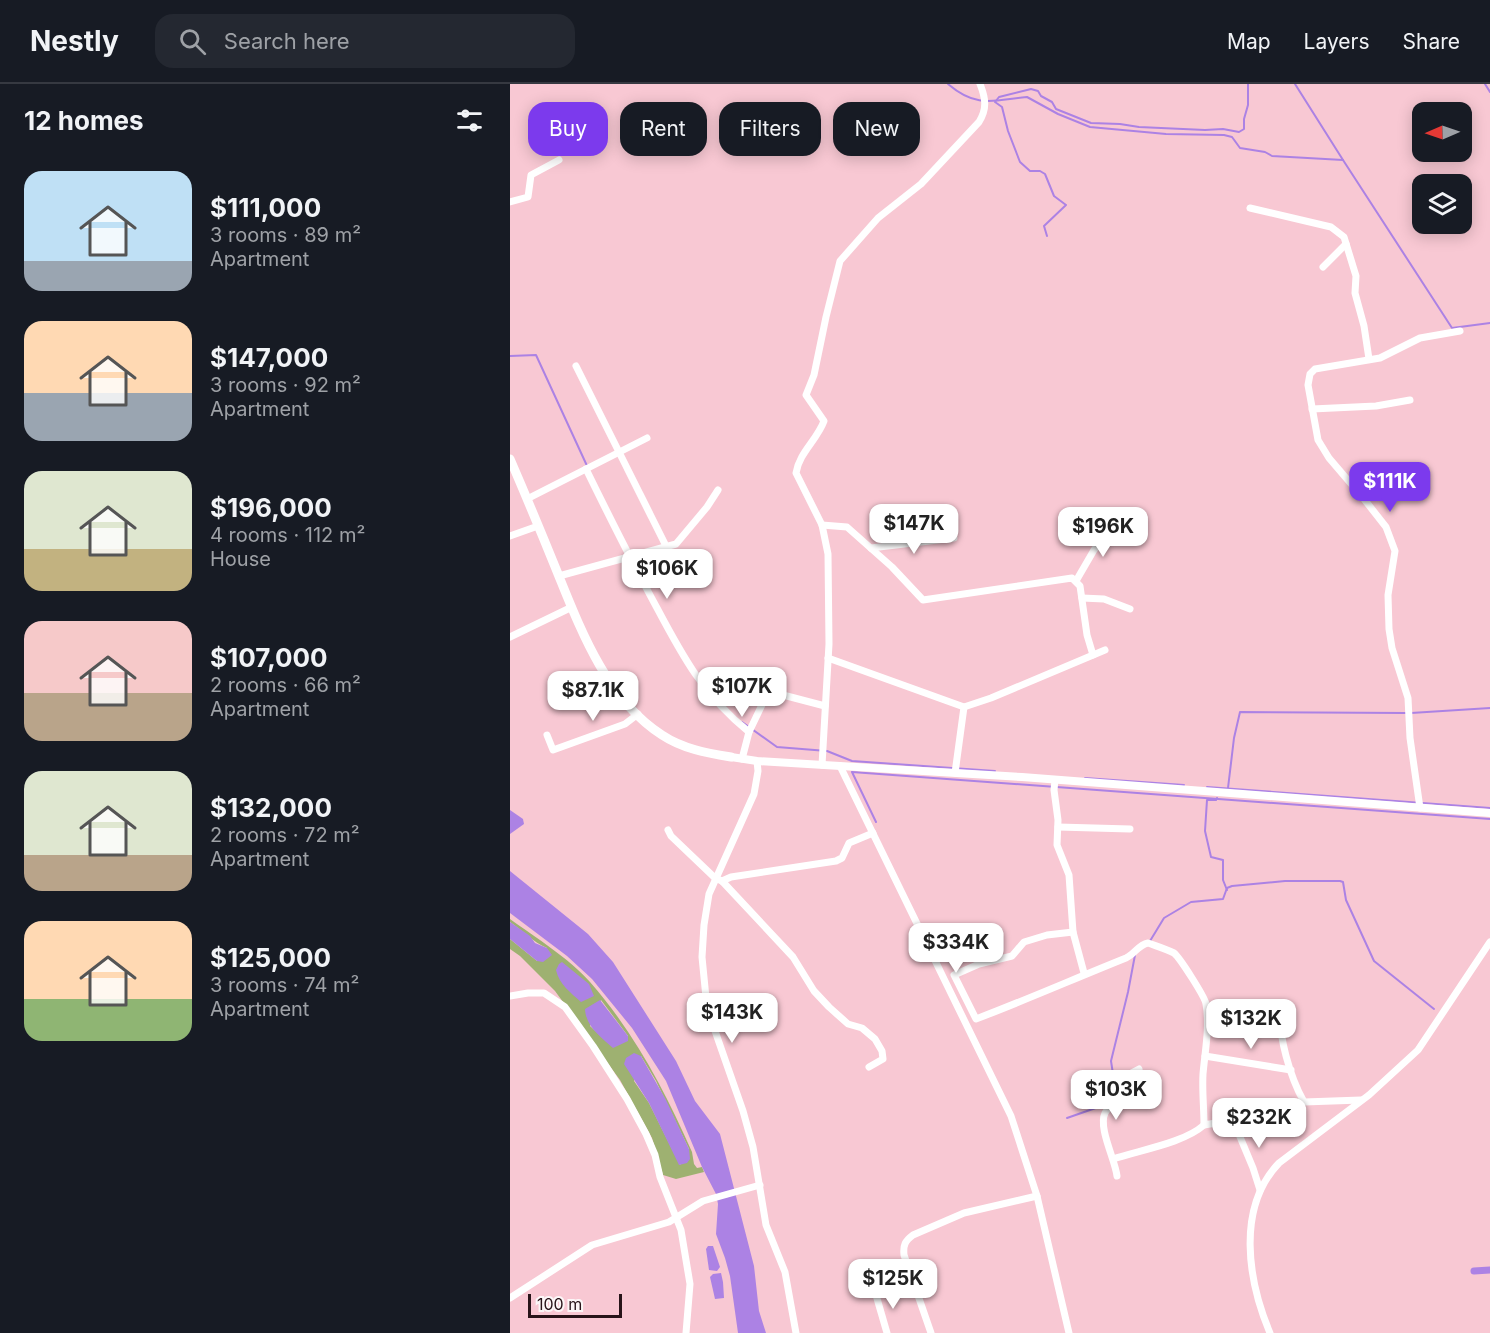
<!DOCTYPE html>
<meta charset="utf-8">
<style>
:root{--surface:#171b24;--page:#242831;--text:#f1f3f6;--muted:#9ea1a6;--line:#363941;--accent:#7c3aed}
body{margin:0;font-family:Inter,sans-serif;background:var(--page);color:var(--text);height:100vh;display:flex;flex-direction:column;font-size:22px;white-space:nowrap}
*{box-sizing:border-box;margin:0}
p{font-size:20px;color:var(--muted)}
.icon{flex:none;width:33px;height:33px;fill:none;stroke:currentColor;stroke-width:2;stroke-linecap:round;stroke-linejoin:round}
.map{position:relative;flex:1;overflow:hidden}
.sheet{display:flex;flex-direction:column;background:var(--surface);width:510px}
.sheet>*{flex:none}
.banner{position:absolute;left:18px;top:18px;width:570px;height:54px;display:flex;gap:12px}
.needle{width:39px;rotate:268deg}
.fabs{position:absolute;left:902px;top:18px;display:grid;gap:12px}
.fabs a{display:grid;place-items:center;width:60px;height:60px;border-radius:12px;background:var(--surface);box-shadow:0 3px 15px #0003;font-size:30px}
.scale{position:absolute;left:18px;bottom:15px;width:94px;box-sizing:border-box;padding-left:6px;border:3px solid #281419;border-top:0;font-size:16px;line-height:21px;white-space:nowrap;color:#281419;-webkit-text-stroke:4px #fcf6f7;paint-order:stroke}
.price{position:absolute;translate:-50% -51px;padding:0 14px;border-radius:12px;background:#fff;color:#222;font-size:20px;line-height:39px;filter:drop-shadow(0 2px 3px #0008)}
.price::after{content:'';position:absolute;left:50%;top:36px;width:18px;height:14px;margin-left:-9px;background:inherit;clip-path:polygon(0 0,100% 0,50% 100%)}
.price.on{background:var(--accent);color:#fff}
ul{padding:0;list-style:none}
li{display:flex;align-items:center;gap:18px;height:150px;padding:0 24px}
li span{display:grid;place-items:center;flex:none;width:168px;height:120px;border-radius:18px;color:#555}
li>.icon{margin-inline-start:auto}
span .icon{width:72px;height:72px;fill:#fffc;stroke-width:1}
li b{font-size:26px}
h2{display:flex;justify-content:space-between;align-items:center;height:72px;padding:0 24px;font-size:26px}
.tag{padding:0 21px;border-radius:18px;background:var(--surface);box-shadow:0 3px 15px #0003;font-size:21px;line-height:54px}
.tag.on{background:var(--accent);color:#fff}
header{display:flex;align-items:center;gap:36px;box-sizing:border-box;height:84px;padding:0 30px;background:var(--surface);border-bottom:2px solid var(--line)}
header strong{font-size:28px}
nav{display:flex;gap:33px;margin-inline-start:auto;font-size:21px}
.search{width:420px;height:54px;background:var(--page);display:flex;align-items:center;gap:15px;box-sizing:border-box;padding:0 21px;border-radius:18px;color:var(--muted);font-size:22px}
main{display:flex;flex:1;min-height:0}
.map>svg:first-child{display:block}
.green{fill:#9eb171;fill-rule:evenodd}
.water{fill:#ac82e4}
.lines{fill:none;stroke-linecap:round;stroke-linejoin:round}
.stream{stroke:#ac82e4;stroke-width:2}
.canal{stroke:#ac82e4;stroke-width:7}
.minor{stroke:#fff;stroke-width:7}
.tertiary{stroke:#fff;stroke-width:8}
.secondary{stroke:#fff;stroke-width:9}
</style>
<header>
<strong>Nestly</strong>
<div class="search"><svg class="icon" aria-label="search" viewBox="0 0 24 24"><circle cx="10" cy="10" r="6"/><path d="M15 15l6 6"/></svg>Search here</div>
<nav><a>Map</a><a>Layers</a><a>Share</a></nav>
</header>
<main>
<section class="sheet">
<h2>12 homes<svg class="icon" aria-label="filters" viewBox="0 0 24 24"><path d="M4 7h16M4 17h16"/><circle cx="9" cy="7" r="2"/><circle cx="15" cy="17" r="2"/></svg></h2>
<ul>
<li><span style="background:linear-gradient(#bfe0f5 75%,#9aa5b1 0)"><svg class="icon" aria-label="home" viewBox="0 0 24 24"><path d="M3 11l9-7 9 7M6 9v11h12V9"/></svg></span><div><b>$111,000</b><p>3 rooms · 89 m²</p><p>Apartment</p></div></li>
<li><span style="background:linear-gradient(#ffd9b3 60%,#9aa5b1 0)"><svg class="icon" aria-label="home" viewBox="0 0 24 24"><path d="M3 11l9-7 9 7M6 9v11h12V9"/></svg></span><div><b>$147,000</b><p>3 rooms · 92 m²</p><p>Apartment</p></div></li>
<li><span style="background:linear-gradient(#dfe7d0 65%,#c2b280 0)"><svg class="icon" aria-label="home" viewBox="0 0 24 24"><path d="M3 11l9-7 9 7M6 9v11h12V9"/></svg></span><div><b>$196,000</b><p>4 rooms · 112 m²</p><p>House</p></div></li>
<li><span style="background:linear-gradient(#f6c9c9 60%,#b9a48a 0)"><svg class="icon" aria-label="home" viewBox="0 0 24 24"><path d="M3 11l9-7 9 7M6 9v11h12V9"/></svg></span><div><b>$107,000</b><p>2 rooms · 66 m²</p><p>Apartment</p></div></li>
<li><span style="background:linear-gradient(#dfe7d0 70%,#b9a48a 0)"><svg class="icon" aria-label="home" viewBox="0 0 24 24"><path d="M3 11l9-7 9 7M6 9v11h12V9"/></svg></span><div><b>$132,000</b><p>2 rooms · 72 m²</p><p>Apartment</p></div></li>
<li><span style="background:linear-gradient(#ffd9b3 65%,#8fb573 0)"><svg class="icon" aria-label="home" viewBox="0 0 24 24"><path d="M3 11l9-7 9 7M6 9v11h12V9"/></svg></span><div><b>$125,000</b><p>3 rooms · 74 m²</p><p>Apartment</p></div></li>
</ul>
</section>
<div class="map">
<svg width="980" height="1249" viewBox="0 0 980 1249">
<rect width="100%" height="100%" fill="#f8c8d3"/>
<path class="green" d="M0 835C25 853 60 875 80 898 124 948 155 1007 182 1068L184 1080 187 1084 192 1083 194 1088 166 1095 153 1091 142 1054 110 996 45 907 10 872 0 865V855L27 877 37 864C23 858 13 847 0 838ZM91 916 118 952V957L91 952 80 942ZM131 972 146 997 179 1065 170 1081 139 1019 124 997Z"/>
<g class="water">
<path d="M0 726 13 735 14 740 0 750Z"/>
<path d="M0 787 78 850 103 878 166 977 185 1017 210 1050 244 1182 249 1227 256 1249H228L220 1192 215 1174 206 1150 208 1120 206 1110 192 1083 156 997 122 944 82 895 57 872 0 829Z"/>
<path d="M0 838 20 852 25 859 37 864 42 871 33 878 27 877 0 855Z"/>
<path d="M52 878 79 900 84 912 71 918C61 909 49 900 46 886L49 880Z"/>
<path d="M90 916 118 952V957L103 964C91 953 76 943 75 925Z"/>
<path d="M124 969 131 972 156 1016 179 1065 180 1075 177 1079 169 1081 139 1019 114 980 116 974Z"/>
<path d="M198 1162H203L210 1183 207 1187 199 1186 196 1165Z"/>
<path d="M211 1189 213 1198 214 1214 205 1215 200 1193 203 1190Z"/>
</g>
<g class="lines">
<g class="stream">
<path d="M438 0C467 25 484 16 517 13L548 30 580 43 656 50 714 51 722 53 730 64 755 68 762 72 833 76 942 244 980 239"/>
<path d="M785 0 833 76"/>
<path d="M975 0 980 8"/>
<path d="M537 152 534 142 556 121 544 112 535 90 530 87H520L510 78 498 47 492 23 485 18 489 13 521 5 528 7 531 12 542 18 546 25 581 39 610 40 629 43 695 46 713 45 729 48 734 45V35L738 21V0"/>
<path d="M0 272 26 271 78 384"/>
<path d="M901 629 980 624"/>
<path d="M232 638 267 663 317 667 342 677 485 687"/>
<path d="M575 694 674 701"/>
<path d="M697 703 980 724"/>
<path d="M718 704 724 654 730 628 896 629"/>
<path d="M707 714 706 716H697L695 747 701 773 713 776V796L717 806"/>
<path d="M366 738 342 688 980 735"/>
<path d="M640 857 654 834 681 818 713 815 717 804 722 802 775 797H830L833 798 836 816 864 877 924 925"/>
<path d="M605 1003 601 977 618 908 625 871"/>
<path d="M557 1034 600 1019"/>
</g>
<path class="canal" d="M964 1187 980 1186"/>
<g class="minor">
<path d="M0 118 18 113 21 91 49 76"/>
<path d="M740 124 821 143 834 153 846 192 845 209 854 242 859 275"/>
<path d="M813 183 836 160"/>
<path d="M66 282 156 462"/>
<path d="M802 325 866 322 900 316"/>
<path d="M76 385C99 432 122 478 147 524 173 573 194 612 239 648"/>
<path d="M17 415 137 354"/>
<path d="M312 441 337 443 382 483 413 516 562 494 570 502 577 551 583 571"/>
<path d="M0 452 28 442"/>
<path d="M361 464 444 454"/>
<path d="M49 492 166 460 197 423 208 406"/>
<path d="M566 497 584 466 605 440"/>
<path d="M572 514 594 515 620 525"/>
<path d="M0 553 62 523"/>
<path d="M318 574 454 623 481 614 595 566"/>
<path d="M243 595 273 611 315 622"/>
<path d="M37 651 43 666 115 640 128 630"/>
<path d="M232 675 239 648 260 604"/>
<path d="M247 677 248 687 244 710 199 810 194 841 192 873 197 924 233 1027 243 1063 256 1141 275 1188 286 1249"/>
<path d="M312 681 319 560 318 470 312 441 286 389C289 369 307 356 314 337L296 311 304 291 316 233 330 177 368 134 411 100 469 38C477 25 476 15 470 0"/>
<path d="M330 682 501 1032 527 1112 559 1249"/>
<path d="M445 689 454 623"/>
<path d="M545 696 544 706 548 736 547 761 559 791 563 848 574 889"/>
<path d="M910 724 900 654 898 614 882 564 879 545 878 511 885 467 876 443 854 415 819 374 808 356 798 301 800 290 805 285 870 274 910 254 950 247"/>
<path d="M548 743 620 745"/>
<path d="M158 746 161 752 205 794 212 797 283 873 304 907 319 923 338 940 352 944 365 955 372 967 373 975 359 983"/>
<path d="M212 797 221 793 326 777 332 774 339 759 363 749"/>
<path d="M563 848 537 851 514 858 502 872 469 880 444 891 466 935C516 916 566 894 616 874 625 870 628 861 638 859 646 862 656 865 664 869 670 874 695 913 696 920 700 942 695 967 693 990 692 1007 694 1024 694 1041L747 1032 794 1018 851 1016"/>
<path d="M0 912 18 909H34L55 923 83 962 117 1015 136 1050 145 1071 150 1093 171 1146 180 1200 176 1249"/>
<path d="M770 922C768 952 780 993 794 1018"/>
<path d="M695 972 781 986"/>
<path d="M723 1036 743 1084 750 1106"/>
<path d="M603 1075C630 1066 674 1059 694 1041"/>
<path d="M607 1092C605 1075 588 1044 595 1029 598 1023 604 1020 608 1015V996L629 985"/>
<path d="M366 1211 377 1249"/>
<path d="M0 1214 82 1161 159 1138 193 1117 250 1101"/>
<path d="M421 1249 394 1171C393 1161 395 1157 403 1151L454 1129 527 1112"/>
<path d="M760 1249C738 1197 726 1124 769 1079L859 1011 908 966 980 858"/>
</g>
<path class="tertiary" d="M221 673 247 677 512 693 980 729"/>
<path class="secondary" d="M0 375C16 412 31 448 46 485 70 544 96 615 152 651 173 665 197 669 221 673"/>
</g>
</svg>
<div class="fabs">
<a><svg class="needle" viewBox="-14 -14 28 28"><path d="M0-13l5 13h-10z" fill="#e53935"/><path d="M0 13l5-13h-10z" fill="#9ea1a6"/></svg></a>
<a><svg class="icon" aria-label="layers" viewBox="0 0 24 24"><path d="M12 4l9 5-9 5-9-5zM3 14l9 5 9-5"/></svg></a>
</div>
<div class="scale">100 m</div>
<b class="price on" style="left:880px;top:429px">$111K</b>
<b class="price" style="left:404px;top:471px">$147K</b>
<b class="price" style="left:593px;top:474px">$196K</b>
<b class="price" style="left:157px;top:516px">$106K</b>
<b class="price" style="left:232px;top:634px">$107K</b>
<b class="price" style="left:83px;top:638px">$87.1K</b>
<b class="price" style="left:446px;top:890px">$334K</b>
<b class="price" style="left:222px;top:960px">$143K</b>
<b class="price" style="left:741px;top:966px">$132K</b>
<b class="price" style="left:606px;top:1037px">$103K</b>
<b class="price" style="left:749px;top:1065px">$232K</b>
<b class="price" style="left:383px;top:1226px">$125K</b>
<div class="banner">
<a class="tag on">Buy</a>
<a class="tag">Rent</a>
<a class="tag">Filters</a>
<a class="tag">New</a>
</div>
</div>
</main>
